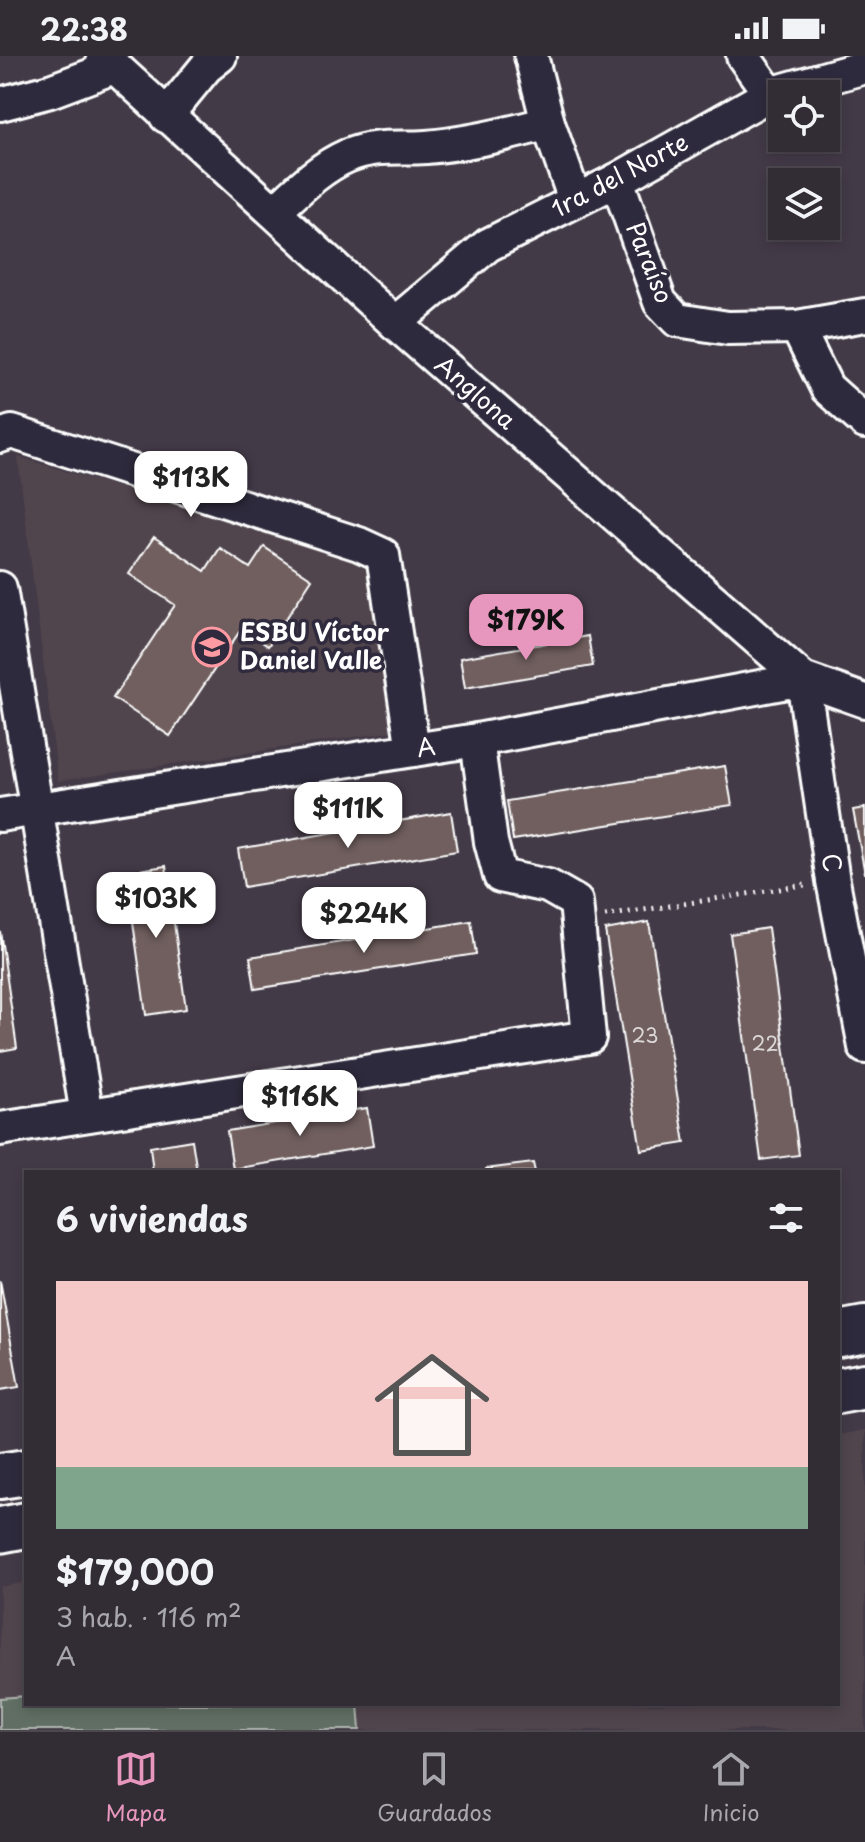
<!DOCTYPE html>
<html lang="es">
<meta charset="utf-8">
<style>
:root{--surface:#322c35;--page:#3d3841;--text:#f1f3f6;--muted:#a8a7ad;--line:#4d4850;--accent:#e797bd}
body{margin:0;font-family:"Playpen Sans",sans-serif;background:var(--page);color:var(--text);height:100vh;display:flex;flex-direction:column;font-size:30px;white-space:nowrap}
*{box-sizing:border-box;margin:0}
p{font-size:26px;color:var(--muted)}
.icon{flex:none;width:44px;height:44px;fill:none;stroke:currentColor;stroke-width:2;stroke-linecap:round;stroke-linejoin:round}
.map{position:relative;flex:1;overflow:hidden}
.sheet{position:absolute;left:24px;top:1114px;width:816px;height:536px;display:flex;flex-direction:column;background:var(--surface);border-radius:0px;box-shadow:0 4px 12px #0003,0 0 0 2px var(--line)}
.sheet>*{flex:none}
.controls{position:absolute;left:768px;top:24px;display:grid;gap:16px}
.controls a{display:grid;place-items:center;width:72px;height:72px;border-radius:0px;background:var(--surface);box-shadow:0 4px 12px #0003,0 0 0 2px var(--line);font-size:40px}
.price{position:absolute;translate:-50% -68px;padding:0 18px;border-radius:16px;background:#fff;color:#222;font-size:26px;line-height:52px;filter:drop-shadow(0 2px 4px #0008)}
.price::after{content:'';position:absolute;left:50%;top:48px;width:24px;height:18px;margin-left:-12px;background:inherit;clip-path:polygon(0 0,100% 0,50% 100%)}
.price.selected{background:var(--accent);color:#111}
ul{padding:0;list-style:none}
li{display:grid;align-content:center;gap:16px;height:424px;padding:0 32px}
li+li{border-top:2px solid var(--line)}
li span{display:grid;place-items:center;height:248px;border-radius:0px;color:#555}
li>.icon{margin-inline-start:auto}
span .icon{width:144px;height:144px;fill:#fffc;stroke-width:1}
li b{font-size:34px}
h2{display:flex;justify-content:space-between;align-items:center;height:96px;padding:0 32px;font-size:34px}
.status{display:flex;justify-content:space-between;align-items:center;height:56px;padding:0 40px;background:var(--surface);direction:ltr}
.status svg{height:22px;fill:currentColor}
.tab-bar{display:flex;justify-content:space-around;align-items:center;height:112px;border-top:2px solid var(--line);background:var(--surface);font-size:22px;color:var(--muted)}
.tab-bar a{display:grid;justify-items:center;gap:4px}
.tab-bar .selected{color:var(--accent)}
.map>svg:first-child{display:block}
.built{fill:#51454e}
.green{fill:#616e63;stroke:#b0b6b1;stroke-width:2}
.building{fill:#715f5e;stroke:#fff;stroke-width:2}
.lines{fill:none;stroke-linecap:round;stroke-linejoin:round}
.minor-casing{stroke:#fff;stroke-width:38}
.highway-casing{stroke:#fff;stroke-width:50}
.path{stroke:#fff;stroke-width:5;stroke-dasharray:2 6;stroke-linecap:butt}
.minor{stroke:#2f2a3d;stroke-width:32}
.highway{stroke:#2f2a3d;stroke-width:44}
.labels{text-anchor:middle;stroke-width:7;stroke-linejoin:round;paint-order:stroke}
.number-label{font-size:20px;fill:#dcd7d7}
.street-label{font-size:24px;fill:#fff;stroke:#2f2a3d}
.poi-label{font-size:24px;font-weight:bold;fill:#fff;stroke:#2f2a3d;text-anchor:start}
</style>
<div class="status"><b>22:38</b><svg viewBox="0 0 49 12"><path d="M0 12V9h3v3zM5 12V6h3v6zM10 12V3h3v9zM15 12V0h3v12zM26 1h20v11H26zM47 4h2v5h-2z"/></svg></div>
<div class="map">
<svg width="865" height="1674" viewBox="0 0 865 1674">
<rect width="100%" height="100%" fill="#433a47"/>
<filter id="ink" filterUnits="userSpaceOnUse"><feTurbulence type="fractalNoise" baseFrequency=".0125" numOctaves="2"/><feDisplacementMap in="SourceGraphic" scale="16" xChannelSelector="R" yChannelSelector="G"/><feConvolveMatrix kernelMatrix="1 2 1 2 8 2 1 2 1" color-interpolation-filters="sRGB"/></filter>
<g filter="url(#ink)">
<g class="built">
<path d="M18 401 370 507 394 675 58 725Z"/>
<path d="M865 1374V1674H0V1531L26 1526V1648H838V1379Z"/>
</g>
<path class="green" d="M26 1640V1648H358L360 1674H0V1642Z"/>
<g class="building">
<path d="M154 481 205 515 220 492 250 512 264 491 312 523 268 590 242 572 170 680 113 642 175 549 129 518Z"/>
<path d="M588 580 593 610 465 632 460 602Z"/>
<path d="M725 710 732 749 513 784 507 745Z"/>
<path d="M865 752V818L853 754Z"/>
<path d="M451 756 457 795 244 831 238 793Z"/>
<path d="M166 810 186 953 146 959 126 816Z"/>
<path d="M471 865 476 898 255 933 250 901Z"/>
<path d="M649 866 685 1087 641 1094 605 874Z"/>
<path d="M768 872 799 1099 761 1104 730 878Z"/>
<path d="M0 875 17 992 0 995Z"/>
<path d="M367 1052 373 1090 233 1113 227 1075Z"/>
<path d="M192 1084 197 1116H153L150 1091Z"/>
<path d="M533 1107 535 1116H486V1113Z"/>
<path d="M0 1224 19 1331 0 1334Z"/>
</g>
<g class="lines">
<defs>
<g id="minor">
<path d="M103 0 395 267 803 623 865 645"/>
<path d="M531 0 548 67 575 144"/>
<path d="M743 0 770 38"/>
<path d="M0 48 50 35 114 11"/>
<path d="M166 60 206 11 220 0"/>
<path d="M617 124 660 246 677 264 728 272 797 271 865 259"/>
<path d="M274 156C296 136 319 112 347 100 375 88 398 93 426 91 467 88 508 78 548 67"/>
<path d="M395 267 488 189 617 124 770 38 865 11"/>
<path d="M797 271 827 332 865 366"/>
<path d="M0 380 12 376 359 488 383 499 413 694"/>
<path d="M0 532 87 1059"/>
<path d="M0 759 477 684 803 623 833 825 865 991"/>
<path d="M0 1073 589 981 576 846 548 830 500 820 491 786 477 684"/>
</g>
<g id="highway">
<path d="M838 1278 865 1273"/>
<path d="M838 1335 865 1330"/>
<path d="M0 1420 26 1416"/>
<path d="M0 1474 26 1469"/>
</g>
</defs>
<use href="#minor" class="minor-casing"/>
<use href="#highway" class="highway-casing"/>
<path class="path" d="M605 860 805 829"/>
<use href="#minor" class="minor"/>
<use href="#highway" class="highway"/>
</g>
</g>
<defs>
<symbol id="school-ring" viewBox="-11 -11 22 22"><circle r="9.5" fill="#2f2a3d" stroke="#ff9aa2" stroke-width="1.5"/><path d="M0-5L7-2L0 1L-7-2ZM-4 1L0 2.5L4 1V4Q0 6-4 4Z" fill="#ff9aa2"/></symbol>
</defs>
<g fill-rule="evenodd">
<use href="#school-ring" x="190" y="569" width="44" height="44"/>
</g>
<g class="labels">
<g class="number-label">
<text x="645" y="987">23</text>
<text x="765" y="995">22</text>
</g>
<g class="street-label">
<text transform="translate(620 120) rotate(-28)" y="8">1ra del Norte</text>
<text transform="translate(649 207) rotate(68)" y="8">Paraíso</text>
<text transform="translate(475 337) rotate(41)" y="8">Anglona</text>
<text transform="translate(426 692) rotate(-9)" y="8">A</text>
<text transform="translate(831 807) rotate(81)" y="8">C</text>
</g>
<g class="poi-label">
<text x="240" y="585">ESBU Víctor<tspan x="240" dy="28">Daniel Valle</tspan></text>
</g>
</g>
</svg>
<div class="controls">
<a><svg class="icon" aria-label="locate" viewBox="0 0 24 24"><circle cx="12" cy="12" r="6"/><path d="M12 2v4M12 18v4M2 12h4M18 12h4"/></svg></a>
<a><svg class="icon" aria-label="layers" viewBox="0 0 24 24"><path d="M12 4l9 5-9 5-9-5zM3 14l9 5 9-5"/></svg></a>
</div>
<b class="price" style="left:191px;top:463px">$113K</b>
<b class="price selected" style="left:526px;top:606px">$179K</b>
<b class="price" style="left:348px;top:794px">$111K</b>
<b class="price" style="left:156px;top:884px">$103K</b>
<b class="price" style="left:364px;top:899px">$224K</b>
<b class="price" style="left:300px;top:1082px">$116K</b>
<section class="sheet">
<h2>6 viviendas<svg class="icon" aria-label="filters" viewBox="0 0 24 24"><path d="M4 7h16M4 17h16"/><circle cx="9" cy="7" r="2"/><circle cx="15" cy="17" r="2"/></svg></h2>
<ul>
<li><span style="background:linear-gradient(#f6c9c9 75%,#7fa58c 0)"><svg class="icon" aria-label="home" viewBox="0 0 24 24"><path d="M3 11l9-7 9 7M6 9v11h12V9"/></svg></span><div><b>$179,000</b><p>3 hab. · 116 m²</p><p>A</p></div></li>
</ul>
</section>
</div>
<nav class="tab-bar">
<a class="selected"><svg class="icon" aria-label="map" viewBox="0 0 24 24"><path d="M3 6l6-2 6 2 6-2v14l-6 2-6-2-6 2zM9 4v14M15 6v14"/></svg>Mapa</a>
<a><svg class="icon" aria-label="saved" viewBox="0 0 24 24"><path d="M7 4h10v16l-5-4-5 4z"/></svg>Guardados</a>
<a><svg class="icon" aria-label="home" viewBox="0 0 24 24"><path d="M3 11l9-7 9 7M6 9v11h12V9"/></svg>Inicio</a>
</nav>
